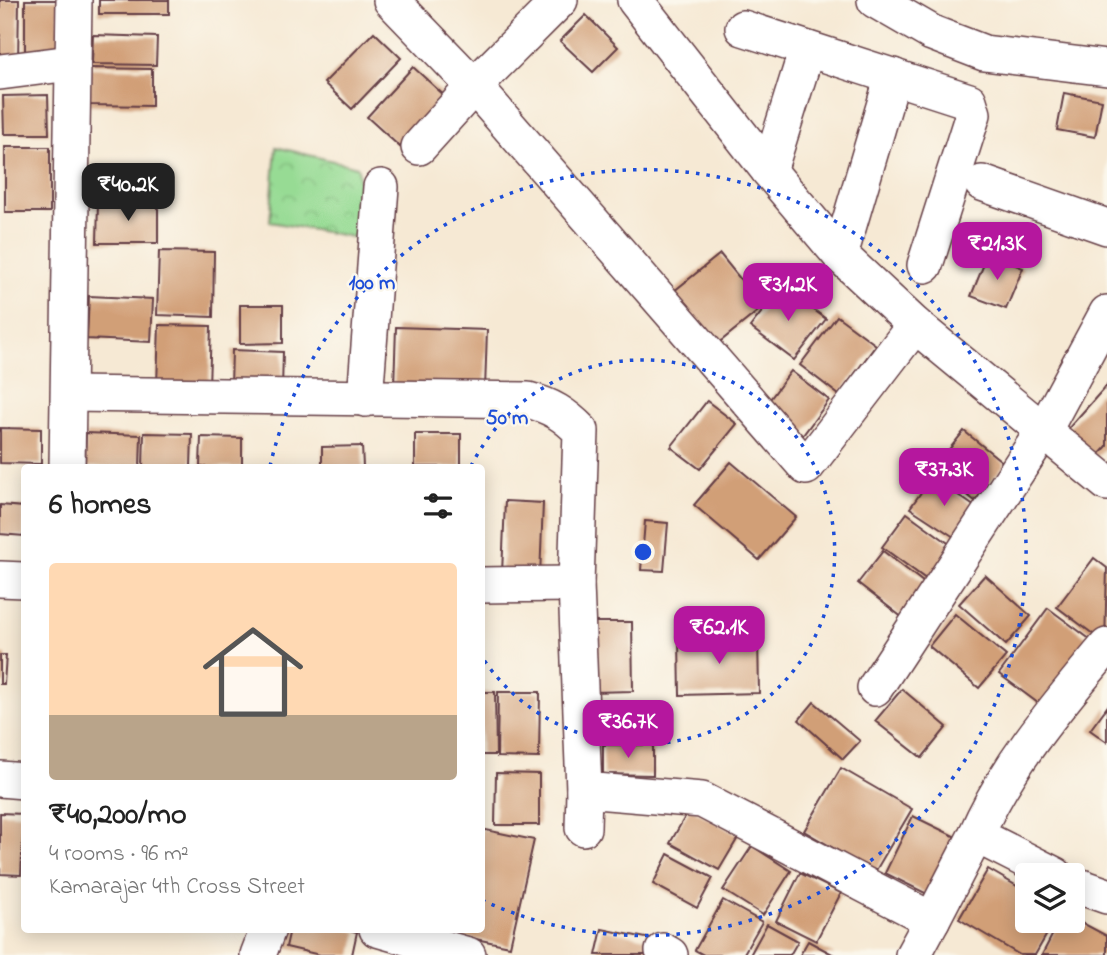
<!DOCTYPE html>
<meta charset="utf-8">
<style>
:root{--surface:#fff;--page:#f6f6f6;--text:#222;--muted:#767676;--accent:#b5179e}
body{margin:0;font-family:"Indie Flower",sans-serif;background:var(--page);color:var(--text);height:100vh;display:flex;flex-direction:column;font-size:26px;white-space:nowrap}
*{box-sizing:border-box;margin:0}
p{font-size:23px;color:var(--muted)}
.icon{flex:none;width:38px;height:38px;fill:none;stroke:currentColor;stroke-width:2;stroke-linecap:round;stroke-linejoin:round}
.map{position:relative;flex:1;overflow:hidden}
.drawer{position:absolute;left:21px;top:464px;width:464px;height:469px;display:flex;flex-direction:column;background:var(--surface);border-radius:7px;box-shadow:0 4px 18px #0003}
.drawer>*{flex:none}
.fabs{position:absolute;left:1015px;top:863px;display:grid;gap:14px}
.fabs a{display:grid;place-items:center;width:70px;height:70px;border-radius:7px;background:var(--surface);box-shadow:0 4px 18px #0003;font-size:35px}
.price{position:absolute;translate:-50% -60px;padding:0 16px;border-radius:14px;background:var(--accent);color:#fff;font-size:23px;line-height:46px;filter:drop-shadow(0 2px 4px #0008)}
.price::after{content:'';position:absolute;left:50%;top:42px;width:21px;height:16px;margin-left:-10px;background:inherit;clip-path:polygon(0 0,100% 0,50% 100%)}
.price.on{background:#222;color:#fff}
ul{padding:0;list-style:none}
li{display:grid;align-content:center;gap:14px;height:371px;padding:0 28px}
li span{display:grid;place-items:center;height:217px;border-radius:7px;color:#555}
li>.icon{margin-inline-start:auto}
span .icon{width:126px;height:126px;fill:#fffc;stroke-width:1}
li b{font-size:30px}
h2{display:flex;justify-content:space-between;align-items:center;height:84px;padding:0 28px;font-size:30px}
.map>svg:first-child{display:block}
.park{fill:url(#park-crowns);stroke:#707d60;stroke-width:2}
.building{fill:#d19f77}
.lines{fill:none;stroke-linecap:round;stroke-linejoin:round}
.minor-casing{stroke:#643d44;stroke-width:38}
.minor{stroke:#fff;stroke-width:35}
.ring{fill:none;stroke:#1d4ed8;stroke-width:3.5;stroke-dasharray:3.5 7}
.centre{fill:#1d4ed8;stroke:#fbf7ec;stroke-width:3.5}
.ring-label{font-size:21px;text-anchor:middle;font-weight:bold;fill:#1d4ed8;stroke:#fbf7ec;stroke-width:5;stroke-linejoin:round;paint-order:stroke}
</style>
<div class="map">
<svg width="1107" height="955" viewBox="0 0 1107 955">
<defs>
<pattern id="park-crowns" width="20" height="18" patternUnits="userSpaceOnUse" patternTransform="scale(1.75)"><rect width="20" height="18" fill="#97db94"/><path d="M2 6a3 3 0 1 1 6 0M12 15a3 3 0 1 1 6 0" fill="none" stroke="#84bc80"/></pattern>
</defs>
<rect width="100%" height="100%" fill="#fbf7ec"/>
<filter id="ink" filterUnits="userSpaceOnUse"><feTurbulence type="fractalNoise" baseFrequency=".0143" numOctaves="2"/><feDisplacementMap in="SourceGraphic" scale="14" xChannelSelector="R" yChannelSelector="G"/><feConvolveMatrix kernelMatrix="1 2 1 2 8 2 1 2 1" color-interpolation-filters="sRGB"/></filter>
<filter id="wash" filterUnits="userSpaceOnUse"><feTurbulence type="fractalNoise" baseFrequency=".00686" numOctaves="4" result="noise"/><feDisplacementMap in="SourceGraphic" scale="28" xChannelSelector="R" yChannelSelector="G"/><feGaussianBlur stdDeviation="1.57" result="paint"/><feColorMatrix in="noise" values="0 0 0 0 0 0 0 0 0 0 0 0 0 0 0 0 0 1.4 0 .05"/><feComposite in="paint" operator="in"/></filter>
<g filter="url(#wash)">
<rect width="100%" height="100%" fill="#f6e9d4"/>
<path class="park" d="M276 147 358 167 363 239 270 222Z"/>
<g id="blocks">
<g class="building">
<path d="M0 0H19L18 63 0 62Z"/>
<rect x="25" y="0" width="34" height="53"/>
<rect x="99" y="0" width="70" height="14"/>
<path d="M586 15 618 47 593 72 560 41Z"/>
<path d="M374 32 401 58 352 109 324 83Z"/>
<path d="M93 35 157 37 156 65 92 64Z"/>
<path d="M413 67 446 97 400 147 367 117Z"/>
<path d="M90 68 152 69V106L89 105Z"/>
<path d="M1064 93 1102 100 1095 137 1057 130Z"/>
<path d="M48 95 49 134H4L3 96Z"/>
<rect x="5" y="147" width="45" height="65"/>
<path d="M98 202 158 203V243H97Z"/>
<path d="M159 251 214 252 213 317 157 315Z"/>
<path d="M720 254 763 307 711 349 668 296Z"/>
<path d="M988 254 1023 268 1006 309 971 296Z"/>
<path d="M782 286 826 319 794 360 750 327Z"/>
<path d="M89 296 153 299 151 342 87 339Z"/>
<path d="M240 305H283V343L240 344Z"/>
<path d="M837 316 876 345 839 395 800 365Z"/>
<path d="M159 325 211 326 209 387 157 386Z"/>
<path d="M396 327 487 330 485 390 394 387Z"/>
<path d="M232 350 283 352 282 389 231 387Z"/>
<path d="M791 371 829 400 800 439 762 410Z"/>
<path d="M1107 385V446L1097 457 1067 430Z"/>
<path d="M707 401 737 424 700 469 671 447Z"/>
<path d="M0 428 41 429V464L0 463Z"/>
<path d="M964 431 1005 464 975 501 934 468Z"/>
<path d="M86 433 141 435 140 467H85Z"/>
<path d="M144 433 192 434 191 467H143Z"/>
<rect x="415" y="434" width="46" height="33"/>
<path d="M201 437 242 438V467H200Z"/>
<path d="M362 446 363 467H322V447Z"/>
<path d="M731 462 796 517 759 560 694 505Z"/>
<path d="M932 477 978 509 957 539 910 508Z"/>
<path d="M505 501 543 503 540 576 502 574Z"/>
<path d="M0 505 24 507V536L0 534Z"/>
<path d="M907 513 955 548 930 582 882 547Z"/>
<path d="M645 521 668 523 664 571 641 570Z"/>
<path d="M883 551 928 586 903 618 858 583Z"/>
<path d="M1094 558 1107 568 1105 643 1057 607Z"/>
<path d="M985 575 1031 616 1006 645 959 604Z"/>
<path d="M1048 608 1095 643 1046 709 999 674Z"/>
<path d="M955 614 1006 656 979 688 929 646Z"/>
<path d="M591 622H632L633 691 592 692Z"/>
<path d="M758 637 759 693 680 695 679 639Z"/>
<path d="M0 655H6L4 684H0Z"/>
<path d="M902 689 947 727 922 758 875 721Z"/>
<path d="M481 692H495L496 755H481Z"/>
<path d="M498 692H540L539 758 497 757Z"/>
<path d="M814 702 860 741 843 759 799 720Z"/>
<path d="M1107 707V742L1090 730Z"/>
<path d="M603 745H653V775L603 774Z"/>
<path d="M841 768 912 809 875 872 804 831Z"/>
<path d="M496 773 539 774V825H495Z"/>
<path d="M690 808 739 836 719 870 670 843Z"/>
<path d="M0 813 24 814 21 875 0 874Z"/>
<path d="M913 816 964 841 935 898 885 873Z"/>
<path d="M481 829 534 840 510 946 451 934 452 929H481Z"/>
<path d="M752 846 791 871 763 915 723 890Z"/>
<path d="M668 854 713 878 697 908 653 884Z"/>
<path d="M988 869 1027 892V920H1055L1035 955H1020L959 919Z"/>
<path d="M800 873 841 893 816 941 776 921Z"/>
<path d="M723 900 762 922 743 955H704L695 950Z"/>
<path d="M1073 918 1107 936V955H1042L1060 920Z"/>
<path d="M767 924 798 941 790 955H750Z"/>
<path d="M290 929H345L357 932 352 955H320L286 947Z"/>
<path d="M602 929 651 939 648 955H596Z"/>
<path d="M808 941 834 955H800Z"/>
</g>
</g>
</g>
<g filter="url(#ink)">
<use href="#blocks" fill-opacity="0" stroke="#643d44" stroke-width="2"/>
<g class="lines">
<defs>
<g id="minor">
<path d="M391 0 474 86 806 467 915 325"/>
<path d="M635 0 769 171 840 255 915 325 1107 483"/>
<path d="M875 0 932 33 984 53 1107 68"/>
<path d="M743 28 969 101 973 114 925 265"/>
<path d="M0 72 71 63"/>
<path d="M419 147 474 86 560 0"/>
<path d="M769 171 807 49"/>
<path d="M982 183 1107 227"/>
<path d="M840 255 893 76"/>
<path d="M69 394 528 400C551 406 564 414 581 431L576 584 584 790 702 800 932 920 976 835 1055 875"/>
<path d="M365 399 381 187"/>
<path d="M67 467 74 0"/>
<path d="M0 579 24 580"/>
<path d="M481 585 576 584"/>
<path d="M875 688 1044 430 1107 313"/>
<path d="M0 779 24 781"/>
<path d="M583 828 584 790"/>
<path d="M976 835C1007 764 1058 705 1107 646"/>
<path d="M1073 884 1107 896"/>
<path d="M377 929 468 955"/>
<path d="M663 951 670 955"/>
<path d="M258 955 268 929"/>
<path d="M913 955 932 920"/>
</g>
</defs>
<use href="#minor" class="minor-casing"/>
<use href="#minor" class="minor"/>
</g>
</g>
<g class="ring">
<path d="M471 466A192 192 0 1 1 482 657"/>
<path d="M270 466A383 383 0 1 1 484 901"/>
</g>
<circle cx="643" cy="552" r="10" class="centre"/>
<g class="ring-label">
<text x="372" y="289">100 m</text>
<text x="507" y="424">50 m</text>
</g>
</svg>
<div class="fabs">
<a><svg class="icon" aria-label="layers" viewBox="0 0 24 24"><path d="M12 4l9 5-9 5-9-5zM3 14l9 5 9-5"/></svg></a>
</div>
<b class="price on" style="left:128px;top:223px">₹40.2K</b>
<b class="price" style="left:997px;top:282px">₹21.3K</b>
<b class="price" style="left:788px;top:323px">₹31.2K</b>
<b class="price" style="left:944px;top:508px">₹37.3K</b>
<b class="price" style="left:719px;top:666px">₹62.1K</b>
<b class="price" style="left:628px;top:760px">₹36.7K</b>
<section class="drawer">
<h2>6 homes<svg class="icon" aria-label="filters" viewBox="0 0 24 24"><path d="M4 7h16M4 17h16"/><circle cx="9" cy="7" r="2"/><circle cx="15" cy="17" r="2"/></svg></h2>
<ul>
<li><span style="background:linear-gradient(#ffd9b3 70%,#b9a48a 0)"><svg class="icon" aria-label="home" viewBox="0 0 24 24"><path d="M3 11l9-7 9 7M6 9v11h12V9"/></svg></span><div><b>₹40,200/mo</b><p>4 rooms · 96 m²</p><p>Kamarajar 4th Cross Street</p></div></li>
</ul>
</section>
</div>
